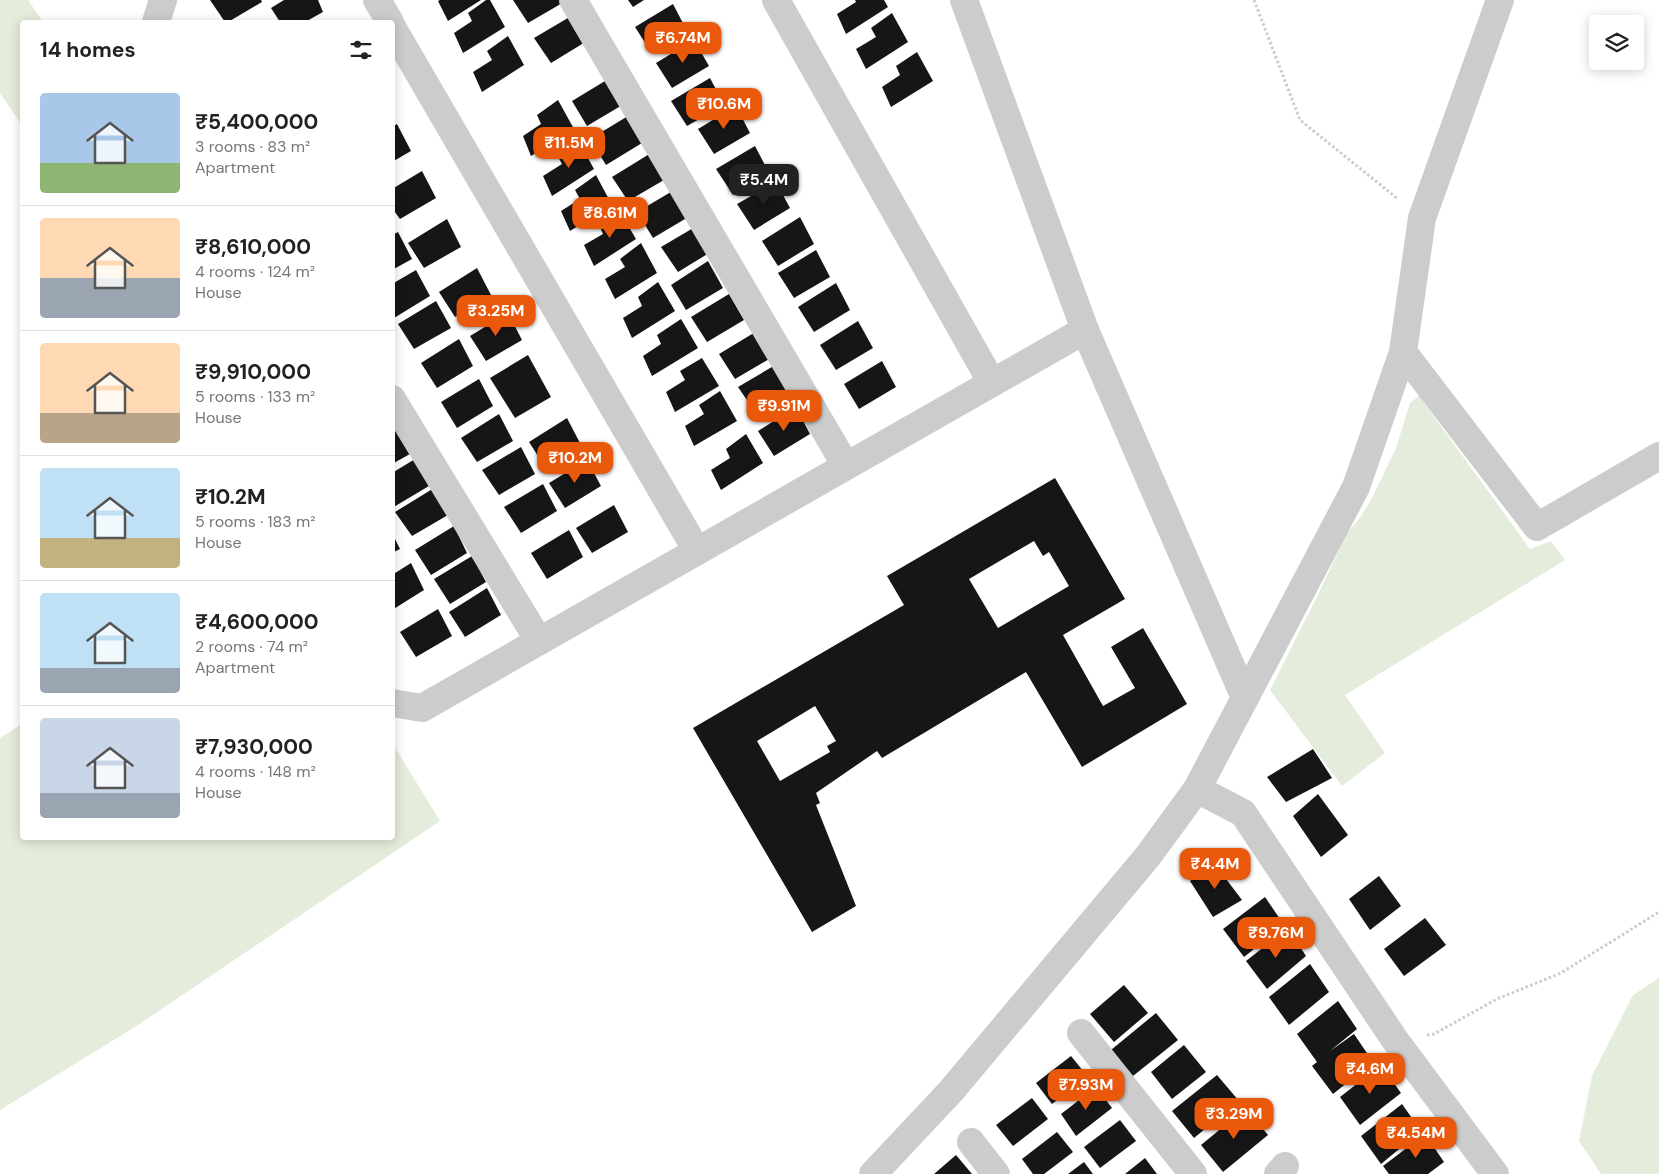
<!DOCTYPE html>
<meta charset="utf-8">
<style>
:root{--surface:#fff;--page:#f2f2f2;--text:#222;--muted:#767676;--line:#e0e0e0;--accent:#ea580c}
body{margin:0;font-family:"DM Sans",sans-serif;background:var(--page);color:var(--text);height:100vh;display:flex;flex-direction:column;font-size:19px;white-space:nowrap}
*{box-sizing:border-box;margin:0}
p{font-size:16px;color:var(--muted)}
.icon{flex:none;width:28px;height:28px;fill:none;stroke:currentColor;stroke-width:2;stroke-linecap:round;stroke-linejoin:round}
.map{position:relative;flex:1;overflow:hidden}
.details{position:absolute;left:20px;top:20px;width:375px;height:820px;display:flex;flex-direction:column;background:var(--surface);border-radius:5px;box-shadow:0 2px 12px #0003}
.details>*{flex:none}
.fabs{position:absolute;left:1589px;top:15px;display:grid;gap:10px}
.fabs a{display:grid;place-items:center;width:55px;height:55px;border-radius:5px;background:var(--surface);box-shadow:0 2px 12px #0003;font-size:25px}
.price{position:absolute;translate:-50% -42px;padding:0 11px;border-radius:10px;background:var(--accent);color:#fff;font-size:16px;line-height:32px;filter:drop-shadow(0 1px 2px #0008)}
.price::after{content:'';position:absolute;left:50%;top:30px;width:15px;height:11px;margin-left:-8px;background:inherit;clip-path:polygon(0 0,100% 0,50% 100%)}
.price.active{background:#222;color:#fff}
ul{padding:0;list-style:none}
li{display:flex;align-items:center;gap:15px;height:125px;padding:0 20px}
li+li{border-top:1px solid var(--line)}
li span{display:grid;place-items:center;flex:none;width:140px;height:100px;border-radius:5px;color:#555}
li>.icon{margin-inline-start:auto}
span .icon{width:60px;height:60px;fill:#fffc;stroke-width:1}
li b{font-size:21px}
h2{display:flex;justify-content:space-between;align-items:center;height:60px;padding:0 20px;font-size:21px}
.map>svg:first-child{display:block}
.green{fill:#e4eddc}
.building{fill:#161616;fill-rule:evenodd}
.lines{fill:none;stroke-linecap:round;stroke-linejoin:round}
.path{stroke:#ccc;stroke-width:3;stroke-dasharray:2.5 2.5;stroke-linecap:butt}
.minor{stroke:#ccc;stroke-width:28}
</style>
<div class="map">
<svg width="1659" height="1174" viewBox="0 0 1659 1174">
<rect width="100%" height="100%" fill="#fff"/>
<g class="green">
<path d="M0 0H28L43 22H22V123L21 124 0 93Z"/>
<path d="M1419 396 1530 549 1551 541 1565 560 1345 695 1385 753 1342 786 1270 690 1315 601 1347 533 1359 519 1371 500 1396 448 1410 403Z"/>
<path d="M22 724V838H392L393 744 440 821 138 1025 0 1110V738Z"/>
<path d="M1659 978V1174H1601L1579 1141 1592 1076 1633 995Z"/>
</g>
<g class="building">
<path d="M210 0H261L262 2 228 22H225Z"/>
<path d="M284 0H318L323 12 305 22H280L271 8Z"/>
<path d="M440 0H481L448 21 438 1Z"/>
<path d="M486 0H490L505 27 463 53 454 33 472 21 468 13Z"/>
<path d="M513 0H563L564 2 528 23Z"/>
<path d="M628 0H644L633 7Z"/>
<path d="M855 0H884L888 7 846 34 837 14 856 2Z"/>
<path d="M673 4 687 31 651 52 635 27Z"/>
<path d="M892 13 908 42 866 69 856 49 876 37 871 28Z"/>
<path d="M573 15 587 41 551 63 534 38Z"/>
<path d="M508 36 524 65 482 92 473 72 492 60 487 51Z"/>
<path d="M694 40 709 66 672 88 656 63Z"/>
<path d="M917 52 933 81 891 107 882 87 900 75 896 66Z"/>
<path d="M610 78 624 104 587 126 572 101Z"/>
<path d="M710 78 724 105 687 126 671 101Z"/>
<path d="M558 100 574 129 531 156 523 136 541 124 537 115Z"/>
<path d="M736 106 750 133 714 154 698 129Z"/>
<path d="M628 116 642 143 606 165 590 139Z"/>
<path d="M397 124 411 151 392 162V127Z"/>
<path d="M578 140 594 169 552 196 543 176 562 164 557 155Z"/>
<path d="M755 146 769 173 733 195 716 169Z"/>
<path d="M651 153 664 180 628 201 612 177Z"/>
<path d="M422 171 436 198 400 219 392 208V189Z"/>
<path d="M596 175 612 205 570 231 561 211 580 199 575 190Z"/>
<path d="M776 182 790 208 754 230 737 204Z"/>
<path d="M676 189 690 216 653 238 637 212Z"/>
<path d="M619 210 636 239 594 266 584 245 603 234 599 225Z"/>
<path d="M800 217 814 244 778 266 762 241Z"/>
<path d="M447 219 461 247 424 268 408 243Z"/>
<path d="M700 224 714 250 678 272 661 247Z"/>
<path d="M398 232 412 259 392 270V235Z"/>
<path d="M641 243 657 273 615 299 605 279 625 267 620 259Z"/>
<path d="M816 250 830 277 794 298 778 273Z"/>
<path d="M708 261 723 288 686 310 671 285Z"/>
<path d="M477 268 491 295 455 317 439 292Z"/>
<path d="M416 270 430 296 394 318 392 315V284Z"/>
<path d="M658 282 675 311 632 338 623 318 642 306 638 297Z"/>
<path d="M836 283 850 310 814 332 798 307Z"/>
<path d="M729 294 744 320 707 342 691 317Z"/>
<path d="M436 301 451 328 414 349 398 324Z"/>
<path d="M508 313 522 340 486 361 470 336Z"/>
<path d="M681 319 698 348 652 376 643 356 661 344 657 335Z"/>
<path d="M858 321 873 348 836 370 820 345Z"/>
<path d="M757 331 771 358 735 379 719 354Z"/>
<path d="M459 339 473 366 437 388 421 363Z"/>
<path d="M528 355 551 397 515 418 490 378Z"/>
<path d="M702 358 719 386 675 412 666 392 685 380 680 371Z"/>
<path d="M882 361 896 387 859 409 844 384Z"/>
<path d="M777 364 791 391 755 412 738 387Z"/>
<path d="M479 379 493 406 457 428 441 402Z"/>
<path d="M720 391 737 421 694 446 685 426 704 414 699 405Z"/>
<path d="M796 407 810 434 774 456 758 431Z"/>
<path d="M499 414 513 441 477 462 461 438Z"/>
<path d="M567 418 581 445 545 467 529 442Z"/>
<path d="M396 426 410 454 392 464V429Z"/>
<path d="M746 434 763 463 721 490 711 470 730 458 726 449Z"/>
<path d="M521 447 535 474 499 495 482 470Z"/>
<path d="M415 459 429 486 392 508V473Z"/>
<path d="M587 460 601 486 565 508 549 483Z"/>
<path d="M1055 478 1125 599 1063 635 1103 706 1135 688 1111 647 1143 628 1187 704 1082 767 1026 672 882 758 877 751 816 793 820 803 816 805 856 906 812 932 693 728 904 605 887 576ZM1034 541 1043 556 1049 552 1069 586 998 628 969 579ZM815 706 836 741 827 746 830 752 780 781 757 741Z"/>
<path d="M543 484 557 511 521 533 504 507Z"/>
<path d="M434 488 448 515 412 536 395 512Z"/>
<path d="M614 505 628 532 592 553 576 528Z"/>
<path d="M454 526 467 553 431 575 415 550Z"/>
<path d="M569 530 583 557 547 579 531 553Z"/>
<path d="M392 533 400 549 392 553Z"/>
<path d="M472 556 486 582 450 604 434 579Z"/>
<path d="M411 563 424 590 392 610V575Z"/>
<path d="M487 588 501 615 465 637 449 612Z"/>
<path d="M438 609 452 636 416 657 400 632Z"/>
<path d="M1313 749 1332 778 1286 802 1267 777Z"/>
<path d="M1318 794 1348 835 1321 857 1293 816Z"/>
<path d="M1214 863 1242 900 1213 917 1190 881Z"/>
<path d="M1379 876 1401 906 1370 930 1349 899Z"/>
<path d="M1265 897 1284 925 1244 957 1223 929Z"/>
<path d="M1425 918 1446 945 1404 976 1384 949Z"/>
<path d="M1288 928 1306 956 1267 989 1246 961Z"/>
<path d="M1310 964 1329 992 1289 1025 1269 997Z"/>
<path d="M1124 985 1148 1013 1114 1042 1090 1014Z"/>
<path d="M1338 1001 1357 1029 1330 1051 1354 1034 1373 1062 1333 1094 1312 1066 1317 1062 1297 1034Z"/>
<path d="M1156 1013 1178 1040 1133 1076 1111 1050Z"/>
<path d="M1184 1045 1206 1072 1172 1099 1151 1072Z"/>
<path d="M1071 1056 1088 1077 1052 1104 1036 1083Z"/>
<path d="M1381 1065 1401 1093 1360 1125 1340 1097Z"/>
<path d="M1217 1075 1239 1101 1194 1138 1172 1111Z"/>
<path d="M1096 1087 1112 1108 1076 1136 1061 1114Z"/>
<path d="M1032 1098 1048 1119 1013 1146 996 1125Z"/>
<path d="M1402 1104 1421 1131 1381 1164 1361 1136Z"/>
<path d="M1246 1108 1268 1135 1223 1172 1201 1145Z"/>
<path d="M1120 1120 1136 1141 1100 1168 1084 1147Z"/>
<path d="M1057 1132 1073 1152 1044 1174H1033L1022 1159Z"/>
<path d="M1425 1134 1444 1162 1428 1174H1389L1383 1166Z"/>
<path d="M956 1155 972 1174H934Z"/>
<path d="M1145 1158 1157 1174H1125Z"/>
<path d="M1084 1162 1093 1174H1068Z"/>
</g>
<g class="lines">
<g class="path">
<path d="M1254 0 1300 120 1398 199"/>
<path d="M1427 1035 1434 1034 1497 999 1561 973 1659 912"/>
</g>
<g class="minor">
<path d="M377 0 390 22"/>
<path d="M573 0 846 466"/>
<path d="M776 0 992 383"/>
<path d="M964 0 1085 330 1245 698"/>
<path d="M156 22 163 0"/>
<path d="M392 27 697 551"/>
<path d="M1403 352 1537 527 1659 456"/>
<path d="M392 399 539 641"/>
<path d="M392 703 422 708 1085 330"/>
<path d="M1197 789 1243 813 1395 1040 1495 1174"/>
<path d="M1081 1033 1193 1174"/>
<path d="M971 1142 996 1174"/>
<path d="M873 1174 951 1091 1148 856 1197 789 1356 487 1403 352 1422 218 1500 0"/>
<path d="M1278 1174 1285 1166"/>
</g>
</g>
</svg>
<div class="fabs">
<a><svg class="icon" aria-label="layers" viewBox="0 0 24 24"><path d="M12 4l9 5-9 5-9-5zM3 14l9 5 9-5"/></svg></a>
</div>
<b class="price" style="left:683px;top:64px">₹6.74M</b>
<b class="price" style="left:724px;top:130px">₹10.6M</b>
<b class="price" style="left:569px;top:169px">₹11.5M</b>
<b class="price active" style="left:764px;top:206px">₹5.4M</b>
<b class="price" style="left:610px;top:239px">₹8.61M</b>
<b class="price" style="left:496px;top:337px">₹3.25M</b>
<b class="price" style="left:784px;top:432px">₹9.91M</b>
<b class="price" style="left:575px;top:484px">₹10.2M</b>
<b class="price" style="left:1215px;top:890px">₹4.4M</b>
<b class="price" style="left:1276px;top:959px">₹9.76M</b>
<b class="price" style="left:1370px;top:1095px">₹4.6M</b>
<b class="price" style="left:1086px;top:1111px">₹7.93M</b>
<b class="price" style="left:1234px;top:1140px">₹3.29M</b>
<b class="price" style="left:1416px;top:1159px">₹4.54M</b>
<section class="details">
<h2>14 homes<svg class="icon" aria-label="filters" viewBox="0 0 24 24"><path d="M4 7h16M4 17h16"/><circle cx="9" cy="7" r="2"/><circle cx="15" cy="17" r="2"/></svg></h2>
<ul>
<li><span style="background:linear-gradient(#a9c7e8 70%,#8fb573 0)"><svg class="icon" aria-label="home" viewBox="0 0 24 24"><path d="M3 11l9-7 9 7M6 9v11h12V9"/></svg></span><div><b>₹5,400,000</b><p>3 rooms · 83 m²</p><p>Apartment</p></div></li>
<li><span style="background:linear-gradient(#ffd9b3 60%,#9aa5b1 0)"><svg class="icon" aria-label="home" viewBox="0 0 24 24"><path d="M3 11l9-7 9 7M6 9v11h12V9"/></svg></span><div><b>₹8,610,000</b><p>4 rooms · 124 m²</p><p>House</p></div></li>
<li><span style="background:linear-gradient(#ffd9b3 70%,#b9a48a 0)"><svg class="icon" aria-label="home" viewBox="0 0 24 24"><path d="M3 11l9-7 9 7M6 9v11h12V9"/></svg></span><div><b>₹9,910,000</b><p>5 rooms · 133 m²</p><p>House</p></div></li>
<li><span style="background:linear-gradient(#bfe0f5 70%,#c2b280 0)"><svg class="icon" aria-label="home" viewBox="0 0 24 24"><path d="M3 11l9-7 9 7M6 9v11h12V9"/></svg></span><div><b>₹10.2M</b><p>5 rooms · 183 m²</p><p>House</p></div></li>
<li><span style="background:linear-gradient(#bfe0f5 75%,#9aa5b1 0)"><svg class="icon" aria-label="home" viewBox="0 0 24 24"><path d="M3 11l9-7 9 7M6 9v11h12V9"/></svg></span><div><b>₹4,600,000</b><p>2 rooms · 74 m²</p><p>Apartment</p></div></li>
<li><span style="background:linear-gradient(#c9d6e8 75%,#9aa5b1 0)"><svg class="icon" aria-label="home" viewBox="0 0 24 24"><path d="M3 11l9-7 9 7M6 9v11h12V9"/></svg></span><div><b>₹7,930,000</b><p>4 rooms · 148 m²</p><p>House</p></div></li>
</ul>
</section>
</div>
